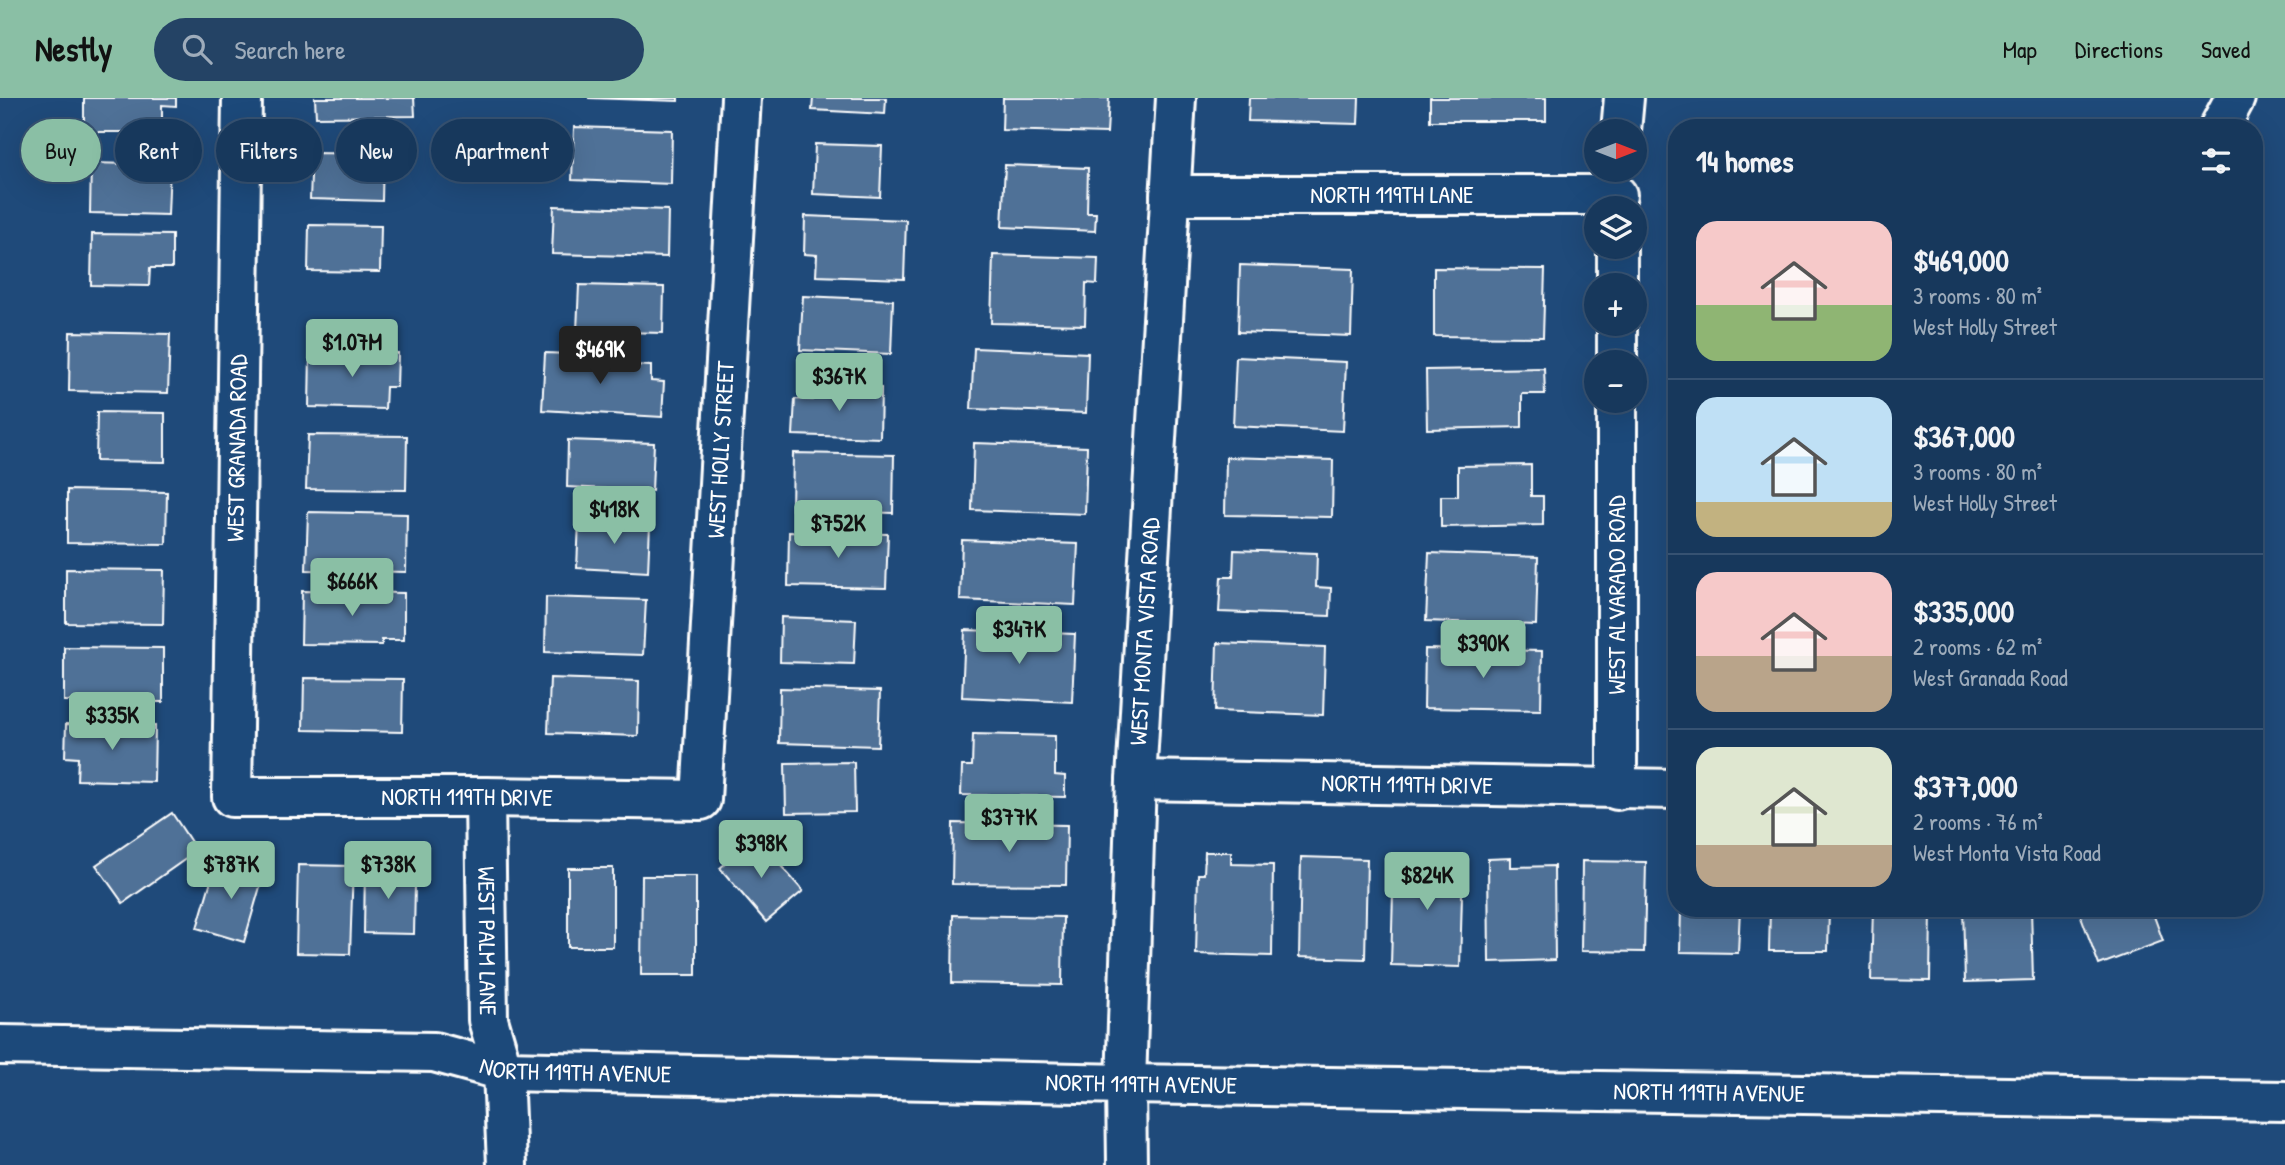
<!DOCTYPE html>
<meta charset="utf-8">
<style>
:root{--surface:#17385c;--page:#244365;--text:#f1f3f6;--muted:#9eacbb;--line:#365272;--accent:#8abfa5}
body{margin:0;font-family:"Patrick Hand",sans-serif;background:var(--page);color:var(--text);height:100vh;display:flex;flex-direction:column;font-size:26px;white-space:nowrap}
*{box-sizing:border-box;margin:0}
p{font-size:23px;color:var(--muted)}
.icon{flex:none;width:38px;height:38px;fill:none;stroke:currentColor;stroke-width:2;stroke-linecap:round;stroke-linejoin:round}
.map{position:relative;flex:1;overflow:hidden}
.side{position:absolute;left:1668px;top:21px;width:595px;height:798px;display:flex;flex-direction:column;background:var(--surface);border-radius:28px;box-shadow:0 7px 28px #0002,0 0 0 2px var(--line)}
.side>*{flex:none}
.banner{position:absolute;left:21px;top:21px;width:665px;height:63px;display:flex;gap:14px}
.needle{width:46px;rotate:90deg}
.fabs{position:absolute;left:1584px;top:21px;display:grid;gap:14px}
.fabs a{display:grid;place-items:center;width:63px;height:63px;border-radius:50%;background:var(--surface);box-shadow:0 7px 28px #0002,0 0 0 2px var(--line);font-size:35px}
.price{position:absolute;translate:-50% -60px;padding:0 16px;border-radius:7px;background:var(--accent);color:#111;font-size:23px;line-height:46px;filter:drop-shadow(0 2px 4px #0008)}
.price::after{content:'';position:absolute;left:50%;top:42px;width:21px;height:16px;margin-left:-10px;background:inherit;clip-path:polygon(0 0,100% 0,50% 100%)}
.price.selected{background:#222;color:#fff}
ul{padding:0;list-style:none}
li{display:flex;align-items:center;gap:21px;height:175px;padding:0 28px}
li+li{border-top:2px solid var(--line)}
li span{display:grid;place-items:center;flex:none;width:196px;height:140px;border-radius:21px;color:#555}
li>.icon{margin-inline-start:auto}
span .icon{width:84px;height:84px;fill:#fffc;stroke-width:1}
li b{font-size:30px}
h2{display:flex;justify-content:space-between;align-items:center;height:84px;padding:0 28px;font-size:30px}
.tag{padding:0 24px;border-radius:32px;background:var(--surface);box-shadow:0 7px 28px #0002,0 0 0 2px var(--line);font-size:24px;line-height:63px}
.tag.selected{background:var(--accent);color:#111}
header{display:flex;align-items:center;gap:42px;box-sizing:border-box;height:98px;padding:0 35px;background:var(--accent);color:#111}
header strong{font-size:33px}
nav{display:flex;gap:38px;margin-inline-start:auto;font-size:24px}
.search{width:490px;height:63px;background:var(--page);display:flex;align-items:center;gap:18px;box-sizing:border-box;padding:0 24px;border-radius:38px;color:var(--muted);font-size:26px}
.map>svg:first-child{display:block}
.building{fill:#507197;stroke:#fff;stroke-width:2}
.lines{fill:none;stroke-linecap:round;stroke-linejoin:round}
.minor-casing{stroke:#fff;stroke-width:44}
.minor{stroke:#1f4a7a;stroke-width:38}
.labels{text-anchor:middle;stroke-width:6;stroke-linejoin:round;paint-order:stroke}
.street-label{font-size:24px;fill:#fff;stroke:#1f4a7a}
</style>
<header>
<strong>Nestly</strong>
<div class="search"><svg class="icon" aria-label="search" viewBox="0 0 24 24"><circle cx="10" cy="10" r="6"/><path d="M15 15l6 6"/></svg>Search here</div>
<nav><a>Map</a><a>Directions</a><a>Saved</a></nav>
</header>
<div class="map">
<svg width="2285" height="1067" viewBox="0 0 2285 1067">
<rect width="100%" height="100%" fill="#1f4a7a"/>
<filter id="ink" filterUnits="userSpaceOnUse"><feTurbulence type="fractalNoise" baseFrequency=".0143" numOctaves="2"/><feDisplacementMap in="SourceGraphic" scale="14" xChannelSelector="R" yChannelSelector="G"/><feConvolveMatrix kernelMatrix="1 2 1 2 8 2 1 2 1" color-interpolation-filters="sRGB"/></filter>
<g filter="url(#ink)">
<g class="building">
<path d="M84 0H176V8L162 7V34H84Z"/>
<path d="M315 0H414L415 18 316 19Z"/>
<path d="M588 0H678V3Z"/>
<path d="M813 0H886L885 16 812 12Z"/>
<path d="M1003 0H1109L1107 35 1002 32Z"/>
<path d="M1249 0H1359L1358 26 1248 23Z"/>
<rect x="1430" y="0" width="116" height="23"/>
<path d="M574 29 672 32 671 86 572 82Z"/>
<path d="M815 46 882 48 880 99 813 96Z"/>
<path d="M312 55 383 56 382 103 310 101Z"/>
<path d="M91 65 170 67 168 117 90 115Z"/>
<path d="M1005 67 1088 70 1087 115H1096L1095 133 1002 129Z"/>
<path d="M554 108 668 112 667 159 552 156Z"/>
<path d="M805 118 906 122 904 181 816 178 817 157 804 156Z"/>
<path d="M309 127 381 128 380 174 308 173Z"/>
<path d="M92 136 172 137V170H150L149 188 91 187Z"/>
<path d="M993 157 1098 160 1097 186 1086 185 1085 227 991 225Z"/>
<path d="M1240 167 1353 171 1351 238 1238 234Z"/>
<path d="M1434 170 1545 171 1543 239 1434 238Z"/>
<path d="M579 187 664 189 663 235 577 233Z"/>
<path d="M803 198 893 202 891 256 800 252Z"/>
<path d="M70 234 170 236 168 295 69 293Z"/>
<path d="M974 250 1088 255 1086 315 971 311Z"/>
<path d="M310 254 398 255 397 289H386L385 311 309 309Z"/>
<path d="M545 255 618 258 617 266 651 268V283L664 284 662 319 542 312Z"/>
<path d="M1236 259 1346 264 1343 333 1233 328Z"/>
<path d="M1544 270 1545 296H1522V329L1427 331 1426 272Z"/>
<path d="M813 288 881 290 880 340 793 337 795 301 813 302Z"/>
<path d="M97 314 165 315V364L96 363Z"/>
<path d="M308 337 407 338 406 392 306 391Z"/>
<path d="M568 342 654 345 652 393 567 389Z"/>
<path d="M974 345 1087 349 1085 416 972 412Z"/>
<path d="M793 355 894 357 893 415 792 412Z"/>
<path d="M1226 359 1333 362 1332 419 1225 417Z"/>
<path d="M1531 367V398H1543V427L1441 429V398H1458V368Z"/>
<path d="M67 392 167 394 166 446 67 445Z"/>
<path d="M308 414 407 416 406 474 306 472Z"/>
<path d="M579 423 650 427 648 474 577 470Z"/>
<path d="M789 434 888 436 886 490 788 488Z"/>
<path d="M962 442 1078 446 1075 507 960 502Z"/>
<path d="M1234 452 1317 455 1316 489 1331 490 1330 518 1219 514 1221 479H1233Z"/>
<path d="M1429 455 1538 459 1536 527 1426 523Z"/>
<path d="M66 471 164 472 163 526 66 525Z"/>
<path d="M302 493 404 495V542H382V547L301 546Z"/>
<path d="M546 499 646 502 643 557 545 554Z"/>
<path d="M781 519 856 522 854 566 780 564Z"/>
<path d="M965 532 1075 536 1072 604 962 599Z"/>
<path d="M1217 545 1325 549 1323 617 1215 613Z"/>
<path d="M64 549 163 550V604L64 603Z"/>
<path d="M1425 551 1542 553 1541 612 1424 610Z"/>
<path d="M304 580 403 581 402 634 303 632Z"/>
<path d="M550 580 639 583 638 638 548 635Z"/>
<path d="M780 590 880 593 878 648 779 645Z"/>
<path d="M66 626 155 628 154 684 77 682 78 660 65 659Z"/>
<path d="M973 636 1055 638V677L1065 678V699L961 697 962 668H972Z"/>
<path d="M854 664 855 714 786 715 785 665Z"/>
<path d="M172 715 197 753 123 805 96 767Z"/>
<path d="M953 725 1067 727 1066 787 952 786Z"/>
<path d="M756 739 803 793 766 824 720 770Z"/>
<path d="M1205 754H1231V766L1273 767 1272 858 1196 856 1198 776H1204Z"/>
<path d="M1394 758 1463 760 1460 869 1391 867Z"/>
<path d="M1301 759 1367 761 1365 861 1299 859Z"/>
<path d="M1511 760V769L1554 768 1555 862 1489 864 1488 761Z"/>
<path d="M217 762 264 775 244 844 197 830Z"/>
<path d="M1582 763 1646 764 1644 854 1581 853Z"/>
<path d="M365 766 401 767 400 787H415L414 836 364 835Z"/>
<path d="M298 767 353 768 350 856 296 855Z"/>
<rect x="568" y="770" width="45" height="79"/>
<path d="M642 778H696V877H641Z"/>
<path d="M1681 810H1740L1738 855 1680 854Z"/>
<path d="M1770 810H1829L1828 853H1769Z"/>
<path d="M1873 810H1931L1930 883 1871 882Z"/>
<path d="M1963 810H2031L2033 882 1965 884Z"/>
<path d="M2078 810H2151L2163 843 2099 867Z"/>
<path d="M953 817 1063 819 1062 887 952 885Z"/>
</g>
<g class="lines">
<defs>
<g id="minor">
<path id="s1" d="M242 0 232 699H485L701 702 741 0"/>
<path d="M2219 30 2235 0"/>
<path d="M1621 33 1624 0"/>
<path id="s2" d="M1170 97H1617"/>
<path d="M1617 149V187"/>
<path d="M1617 226V264"/>
<path d="M1617 303V692"/>
<path id="s3" d="M1136 682 1676 691"/>
<path id="s4" d="M485 699 488 922 503 973 507 1067"/>
<path id="s5" d="M0 947 434 954 503 973 1126 986 2285 1003"/>
<path id="s6" d="M1127 1067 1126 986 1136 682 1176 0"/>
</g>
</defs>
<use href="#minor" class="minor-casing"/>
<use href="#minor" class="minor"/>
</g>
</g>
<g class="labels">
<g class="street-label">
<text dy="8" stroke="none"><textPath href="#s2" startOffset="222">NORTH 119TH LANE</textPath></text>
<text transform="translate(237 350) rotate(-89)" y="8">WEST GRANADA ROAD</text>
<text dy="8" stroke="none"><textPath href="#s1" startOffset="1519">WEST HOLLY STREET</textPath></text>
<text transform="translate(1617 497) rotate(-90)" y="8">WEST ALVARADO ROAD</text>
<text dy="8" stroke="none"><textPath href="#s6" startOffset="534">WEST MONTA VISTA ROAD</textPath></text>
<text dy="8" stroke="none"><textPath href="#s3" startOffset="271">NORTH 119TH DRIVE</textPath></text>
<text dy="8" stroke="none"><textPath href="#s1" startOffset="934">NORTH 119TH DRIVE</textPath></text>
<text dy="8" stroke="none"><textPath href="#s4" startOffset="144">WEST PALM LANE</textPath></text>
<text dy="8" stroke="none"><textPath href="#s5" startOffset="578">NORTH 119TH AVENUE</textPath></text>
<text dy="8" stroke="none"><textPath href="#s5" startOffset="1144">NORTH 119TH AVENUE</textPath></text>
<text dy="8" stroke="none"><textPath href="#s5" startOffset="1712">NORTH 119TH AVENUE</textPath></text>
</g>
</g>
</svg>
<div class="fabs">
<a><svg class="needle" viewBox="-14 -14 28 28"><path d="M0-13l5 13h-10z" fill="#e53935"/><path d="M0 13l5-13h-10z" fill="#9eacbb"/></svg></a>
<a><svg class="icon" aria-label="layers" viewBox="0 0 24 24"><path d="M12 4l9 5-9 5-9-5zM3 14l9 5 9-5"/></svg></a>
<a>+</a>
<a>−</a>
</div>
<b class="price" style="left:352px;top:281px">$1.07M</b>
<b class="price selected" style="left:600px;top:288px">$469K</b>
<b class="price" style="left:839px;top:315px">$367K</b>
<b class="price" style="left:614px;top:448px">$418K</b>
<b class="price" style="left:838px;top:462px">$752K</b>
<b class="price" style="left:352px;top:520px">$666K</b>
<b class="price" style="left:1019px;top:568px">$347K</b>
<b class="price" style="left:1483px;top:582px">$390K</b>
<b class="price" style="left:112px;top:654px">$335K</b>
<b class="price" style="left:1009px;top:756px">$377K</b>
<b class="price" style="left:761px;top:782px">$398K</b>
<b class="price" style="left:231px;top:803px">$787K</b>
<b class="price" style="left:388px;top:803px">$738K</b>
<b class="price" style="left:1427px;top:814px">$824K</b>
<div class="banner">
<a class="tag selected">Buy</a>
<a class="tag">Rent</a>
<a class="tag">Filters</a>
<a class="tag">New</a>
<a class="tag">Apartment</a>
</div>
<section class="side">
<h2>14 homes<svg class="icon" aria-label="filters" viewBox="0 0 24 24"><path d="M4 7h16M4 17h16"/><circle cx="9" cy="7" r="2"/><circle cx="15" cy="17" r="2"/></svg></h2>
<ul>
<li><span style="background:linear-gradient(#f6c9c9 60%,#8fb573 0)"><svg class="icon" aria-label="home" viewBox="0 0 24 24"><path d="M3 11l9-7 9 7M6 9v11h12V9"/></svg></span><div><b>$469,000</b><p>3 rooms · 80 m²</p><p>West Holly Street</p></div></li>
<li><span style="background:linear-gradient(#bfe0f5 75%,#c2b280 0)"><svg class="icon" aria-label="home" viewBox="0 0 24 24"><path d="M3 11l9-7 9 7M6 9v11h12V9"/></svg></span><div><b>$367,000</b><p>3 rooms · 80 m²</p><p>West Holly Street</p></div></li>
<li><span style="background:linear-gradient(#f6c9c9 60%,#b9a48a 0)"><svg class="icon" aria-label="home" viewBox="0 0 24 24"><path d="M3 11l9-7 9 7M6 9v11h12V9"/></svg></span><div><b>$335,000</b><p>2 rooms · 62 m²</p><p>West Granada Road</p></div></li>
<li><span style="background:linear-gradient(#dfe7d0 70%,#b9a48a 0)"><svg class="icon" aria-label="home" viewBox="0 0 24 24"><path d="M3 11l9-7 9 7M6 9v11h12V9"/></svg></span><div><b>$377,000</b><p>2 rooms · 76 m²</p><p>West Monta Vista Road</p></div></li>
</ul>
</section>
</div>
